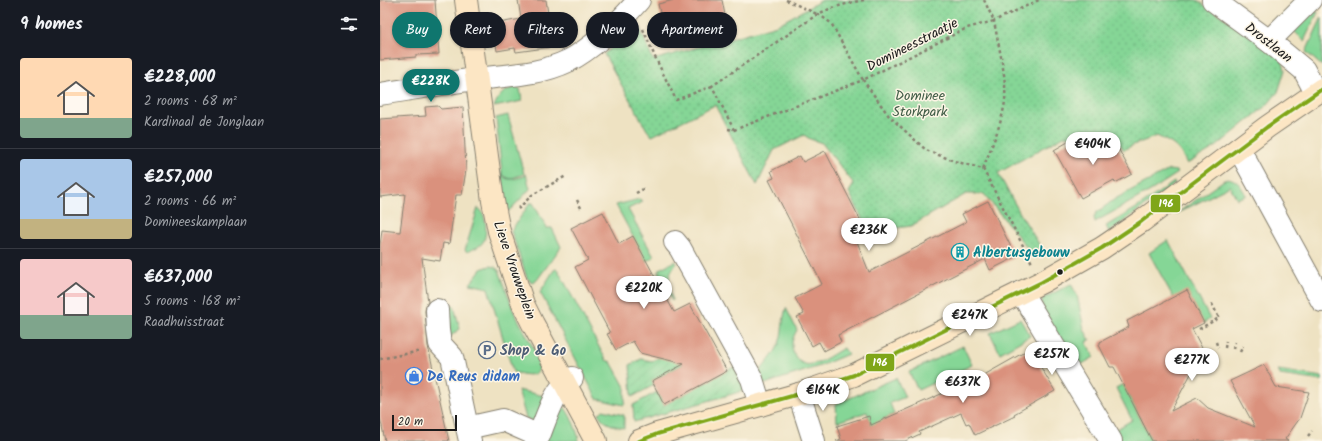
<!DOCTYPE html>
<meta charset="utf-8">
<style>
:root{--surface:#171b24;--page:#20242c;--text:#f1f3f6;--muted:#9ea1a6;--line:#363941;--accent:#0f766e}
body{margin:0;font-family:Kalam,sans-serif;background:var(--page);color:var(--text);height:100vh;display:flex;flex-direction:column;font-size:15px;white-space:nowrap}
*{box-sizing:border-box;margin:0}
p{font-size:13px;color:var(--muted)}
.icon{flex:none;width:22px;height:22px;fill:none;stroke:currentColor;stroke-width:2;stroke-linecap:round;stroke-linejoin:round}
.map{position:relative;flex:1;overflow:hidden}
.side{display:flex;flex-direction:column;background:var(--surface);width:380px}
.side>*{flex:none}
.top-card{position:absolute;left:12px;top:12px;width:380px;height:36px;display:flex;gap:8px}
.scale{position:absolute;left:12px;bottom:10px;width:65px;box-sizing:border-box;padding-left:4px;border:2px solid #1c1c1c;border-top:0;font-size:11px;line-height:14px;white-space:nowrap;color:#1c1c1c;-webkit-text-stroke:3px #fcf5e5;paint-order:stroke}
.price{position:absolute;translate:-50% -34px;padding:0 9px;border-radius:14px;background:#fff;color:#222;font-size:13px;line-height:26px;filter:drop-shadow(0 1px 2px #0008)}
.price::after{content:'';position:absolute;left:50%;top:24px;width:12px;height:9px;margin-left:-6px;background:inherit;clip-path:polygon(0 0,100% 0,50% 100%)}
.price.on{background:var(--accent);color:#fff}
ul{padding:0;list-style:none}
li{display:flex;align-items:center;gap:12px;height:100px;padding:0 20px}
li+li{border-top:1px solid var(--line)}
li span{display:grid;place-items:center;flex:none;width:112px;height:80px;border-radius:4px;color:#555}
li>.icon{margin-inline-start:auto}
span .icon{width:48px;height:48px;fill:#fffc;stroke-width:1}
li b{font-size:17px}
h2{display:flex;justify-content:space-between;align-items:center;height:48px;padding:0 20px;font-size:17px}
.tag{padding:0 14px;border-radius:18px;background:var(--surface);box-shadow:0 1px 3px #0004;font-size:14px;line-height:36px}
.tag.on{background:var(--accent);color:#fff}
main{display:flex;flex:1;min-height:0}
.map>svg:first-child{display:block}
.grass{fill:#85d696;stroke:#507959}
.park{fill:url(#park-dots);stroke:#507959}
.garden{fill:url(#garden-furrows);stroke:#507959}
.building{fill:#da917d}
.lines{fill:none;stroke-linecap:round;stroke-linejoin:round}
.street-casing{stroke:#857f6f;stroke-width:24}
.secondary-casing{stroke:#857f6f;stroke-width:24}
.path{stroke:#857f6f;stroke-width:2.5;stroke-dasharray:3 3;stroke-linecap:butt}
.street{stroke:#fff;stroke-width:22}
.secondary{stroke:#fce6c4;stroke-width:22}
.bus-1-casing{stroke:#fcf5e5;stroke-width:7}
.bus-1{stroke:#7fa619;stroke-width:4}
.bus-dot{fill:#1c1c1c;stroke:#fcf5e5;stroke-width:1.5}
.labels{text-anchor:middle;stroke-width:3;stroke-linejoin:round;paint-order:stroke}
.street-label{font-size:14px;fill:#1c1c1c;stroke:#fcf5e5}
.park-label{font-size:14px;fill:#415d47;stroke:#fcf5e5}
.culture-label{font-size:14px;font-weight:bold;fill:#0d838f;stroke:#fcf5e5;text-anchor:start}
.service-label{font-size:14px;font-weight:bold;fill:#4e5e75;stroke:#fcf5e5;text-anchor:start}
.shop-label{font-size:14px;font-weight:bold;fill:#366cbe;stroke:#fcf5e5;text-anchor:start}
.line-badge{stroke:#fcf5e5;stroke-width:1.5}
.badge-label{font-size:11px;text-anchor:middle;font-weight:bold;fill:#fff}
</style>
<main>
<section class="side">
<h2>9 homes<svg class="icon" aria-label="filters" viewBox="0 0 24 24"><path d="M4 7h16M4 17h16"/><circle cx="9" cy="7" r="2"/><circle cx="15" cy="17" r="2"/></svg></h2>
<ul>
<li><span style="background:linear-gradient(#ffd9b3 75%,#7fa58c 0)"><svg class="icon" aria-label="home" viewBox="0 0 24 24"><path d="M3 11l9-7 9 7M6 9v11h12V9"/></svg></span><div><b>€228,000</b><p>2 rooms · 68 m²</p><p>Kardinaal de Jonglaan</p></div></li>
<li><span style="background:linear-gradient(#a9c7e8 75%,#c2b280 0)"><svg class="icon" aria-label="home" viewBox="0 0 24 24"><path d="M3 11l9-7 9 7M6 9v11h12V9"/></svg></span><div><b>€257,000</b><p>2 rooms · 66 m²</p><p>Domineeskamplaan</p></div></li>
<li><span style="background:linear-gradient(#f6c9c9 70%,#7fa58c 0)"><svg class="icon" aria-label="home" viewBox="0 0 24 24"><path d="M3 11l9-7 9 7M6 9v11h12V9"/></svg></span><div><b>€637,000</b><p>5 rooms · 168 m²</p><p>Raadhuisstraat</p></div></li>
</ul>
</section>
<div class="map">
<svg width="942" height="441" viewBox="0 0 942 441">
<defs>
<pattern id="park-dots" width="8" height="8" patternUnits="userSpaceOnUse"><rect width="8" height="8" fill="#85d696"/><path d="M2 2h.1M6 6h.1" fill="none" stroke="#72b781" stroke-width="1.8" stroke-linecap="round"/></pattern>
<pattern id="garden-furrows" width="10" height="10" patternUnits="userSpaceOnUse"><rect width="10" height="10" fill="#85d696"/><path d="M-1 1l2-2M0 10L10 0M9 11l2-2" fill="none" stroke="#72b781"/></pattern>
</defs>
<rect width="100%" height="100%" fill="#fcf5e5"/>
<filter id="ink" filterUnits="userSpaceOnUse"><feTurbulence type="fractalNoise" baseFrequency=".025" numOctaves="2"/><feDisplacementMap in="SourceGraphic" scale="8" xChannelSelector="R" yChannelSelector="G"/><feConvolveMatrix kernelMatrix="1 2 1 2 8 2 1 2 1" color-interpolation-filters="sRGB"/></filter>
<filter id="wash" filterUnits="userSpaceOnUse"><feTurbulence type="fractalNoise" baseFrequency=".012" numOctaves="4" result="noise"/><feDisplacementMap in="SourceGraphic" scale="16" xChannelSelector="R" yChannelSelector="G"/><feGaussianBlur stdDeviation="0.9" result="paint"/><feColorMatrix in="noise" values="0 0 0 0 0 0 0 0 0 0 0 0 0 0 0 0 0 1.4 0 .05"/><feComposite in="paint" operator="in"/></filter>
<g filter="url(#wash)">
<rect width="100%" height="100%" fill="#eee2c2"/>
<g class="grass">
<path d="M931 11 938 12 924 41 912 29Z"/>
<path d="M942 17V66L926 52Z"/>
<path d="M137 87 140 89 142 101 114 107C118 96 124 89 137 87Z"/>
<path d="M128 115 144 174 129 179 123 175 122 173 116 118Z"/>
<path d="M789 170 796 171 798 173 772 190 715 222 714 217 716 213 735 199Z"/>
<path d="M121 173C126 183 136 178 145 176L146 174 150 189 129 211 126 210Z"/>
<path d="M847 178C858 179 861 187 866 195L857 199 850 186 796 214Z"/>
<path d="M794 182 795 184 729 232 726 226 758 207Z"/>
<path d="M260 199 262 202 248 209 274 257 266 261 236 205Z"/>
<path d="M150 203H153L167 228H172L181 247 157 280 153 282 149 280 147 278 131 231Z"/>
<path d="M98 208C106 211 108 235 103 242 100 247 93 249 87 252L85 250Z"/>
<path d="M788 240 830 319 824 323 793 297 769 253Z"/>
<path d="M295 261 297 263C287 276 286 285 293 300L292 301 279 274V269Z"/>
<path d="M110 266 115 267 119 270 134 312 160 360C161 380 146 375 133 372L108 288 90 284 101 269Z"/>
<path d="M176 269 178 270 226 360 231 362 245 387V403L244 405 217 399 160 292 174 270Z"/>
<path d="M691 284 697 295 704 329 710 340 706 342 714 357 697 367 665 313 662 306V299Z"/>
<path d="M73 305 74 306 80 329 68 338 67 308Z"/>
<path d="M406 308 417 330C414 335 412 340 412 345 412 356 421 367 432 364 443 362 454 353 464 348L468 354 440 366 382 385 377 375C384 365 394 356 399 344 403 333 402 320 406 308Z"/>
<path d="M640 319 650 336 620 353 610 333Z"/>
<path d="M583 346 592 365 538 390 529 372Z"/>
<path d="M898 370 942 377V381L900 375Z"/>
<path d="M516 378 525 397 510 403 514 414 503 419 504 422 492 427 487 412 457 422 456 404Z"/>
<path d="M743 384 772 441H741L735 430 752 420 736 388Z"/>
<path d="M138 390 164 396 158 424 146 418Z"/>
<path d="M182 405C189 410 198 432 199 441H165Z"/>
<path d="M223 410 244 415V428C235 426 223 424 219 414Z"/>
</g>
<path class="park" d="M442 0H817L901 55 905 70 898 92 887 105 837 146 807 164C798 146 795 145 777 136L753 145 744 150 732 133 699 149 690 137 684 136 618 173 641 215 662 249 653 255 604 194H586L531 226 489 232 469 192 474 184 442 143 430 139 424 135 394 150 377 185 335 105 272 136 267 130 224 54 241 40 258 24 273 60 397 25Z"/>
<g class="garden">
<path d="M292 344 303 364 272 381 274 385 252 397 250 365 261 359 272 361 288 353Z"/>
<path d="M357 365 370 389 254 422 253 405 277 392 284 405Z"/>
</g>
<g id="blocks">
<g class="building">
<path d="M0 0H55L59 54 36 55V57L0 60Z"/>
<path d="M138 0H166L173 47 136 52 135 48 117 51 113 24 141 19Z"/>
<path d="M294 0H342L348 30 307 39 308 42 288 47 278 4Z"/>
<path d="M58 106 61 109 83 107 86 170 82 195H76L69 244 63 243 60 261 42 258 48 302 46 305 45 311 48 346 69 441H5L0 417V245L2 230 20 232 25 194 0 197V119L46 116 45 107Z"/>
<path d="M732 137 752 174 735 183 734 180 701 198 674 150 693 139 701 154Z"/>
<path d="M445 151 487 233 476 239 489 272 586 222 582 214 608 201 636 257 610 270 605 259 458 335 461 342 444 351 439 342 432 346 417 317 424 314 415 298 442 284 389 180 394 178 391 171 420 156 423 162Z"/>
<path d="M223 212 239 244 253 236 294 312 310 304 347 371 284 405 272 381 304 364 260 353 253 341 236 350 227 334 230 333 195 267 208 260 191 228Z"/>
<path d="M807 290 824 323 812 329 822 348 814 368 791 411 817 398 828 408 875 427 850 381 884 365 896 387 929 392 920 418 905 439 908 441H772L734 367H730L719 345 720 344V342L749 327 747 321Z"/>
<path d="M650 349 675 391 634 414 635 416 595 435 589 423 586 424 581 413 539 432 540 434 525 441H456L461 439 457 426 489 416 491 425 604 375Z"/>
</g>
</g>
</g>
<g filter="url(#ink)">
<use href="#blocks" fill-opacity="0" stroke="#857f6f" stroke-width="1"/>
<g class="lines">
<defs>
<g id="street">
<path d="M833 0 889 41 924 70 936 93"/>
<path d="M889 41 930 0"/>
<path d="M0 94C32 89 64 83 96 79 127 75 159 75 188 61 215 47 239 23 259 0"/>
<path d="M859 149 942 301"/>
<path d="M295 242 300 248 372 379 380 405"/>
<path d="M641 292 731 441"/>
<path d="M57 310 58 330 60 344 72 357 90 441"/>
<path d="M419 394 434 441"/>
<path d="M87 428 123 420 159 436C166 418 175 388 192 378"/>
</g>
<g id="secondary">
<path d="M86 0 113 201 119 231 143 304 153 324 216 441"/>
<path d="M259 441 277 434 419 394 474 375 662 282 722 248 762 221 887 127 942 89"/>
</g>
</defs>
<use href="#street" class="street-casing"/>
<use href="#secondary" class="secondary-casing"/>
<g class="path">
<path d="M406 0 437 14"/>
<path d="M484 0C468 3 453 7 438 14L451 23 483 80 587 28 614 21 604 0"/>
<path d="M263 29 275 57 296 100 332 86"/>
<path d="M348 129 354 130 483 80 509 116 546 150 574 161 603 169C611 147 622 124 625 101 627 77 618 44 614 21L659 0"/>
<path d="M354 130 332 86 438 14"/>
<path d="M603 169 652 263"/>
<path d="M256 193 265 188"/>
<path d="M197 200 201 208"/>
<path d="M138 209 152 195 186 176"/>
<path d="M819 329 839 318 831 302"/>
<path d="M836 342 838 348"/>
<path d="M845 348 846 341"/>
<path d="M853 349 855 342"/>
<path d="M860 352 863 346"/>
<path d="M0 359 41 351"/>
<path d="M928 436 932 431"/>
</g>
<use href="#street" class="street"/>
<use href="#secondary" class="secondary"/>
<defs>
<path id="bus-1" d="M259 441 277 434 419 394 474 375 662 282 722 248 762 221 887 127 942 89"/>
</defs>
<use href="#bus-1" class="bus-1-casing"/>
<use href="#bus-1" class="bus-1"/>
</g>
</g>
<defs>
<symbol id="building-ring" viewBox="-11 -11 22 22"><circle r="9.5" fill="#fcf5e5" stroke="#0f9aa8" stroke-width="1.5"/><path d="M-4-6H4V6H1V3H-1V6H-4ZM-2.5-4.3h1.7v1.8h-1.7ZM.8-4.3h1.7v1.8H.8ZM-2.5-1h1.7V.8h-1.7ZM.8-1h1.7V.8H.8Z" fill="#0f9aa8"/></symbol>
<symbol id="parking-ring" viewBox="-11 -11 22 22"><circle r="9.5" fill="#fcf5e5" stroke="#5c6f8a" stroke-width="1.5"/><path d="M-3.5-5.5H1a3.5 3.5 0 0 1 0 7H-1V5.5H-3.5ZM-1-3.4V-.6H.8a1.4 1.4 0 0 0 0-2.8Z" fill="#5c6f8a"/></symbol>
<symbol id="shop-ring" viewBox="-11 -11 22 22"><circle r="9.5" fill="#fcf5e5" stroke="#3f7fe0" stroke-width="1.5"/><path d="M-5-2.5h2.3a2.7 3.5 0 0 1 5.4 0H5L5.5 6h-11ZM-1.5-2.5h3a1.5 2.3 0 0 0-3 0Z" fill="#3f7fe0"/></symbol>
</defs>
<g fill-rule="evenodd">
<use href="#building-ring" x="570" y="242" width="20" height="20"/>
<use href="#parking-ring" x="97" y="340" width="20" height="20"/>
<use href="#shop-ring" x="24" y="366" width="20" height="20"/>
</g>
<circle class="bus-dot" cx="680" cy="272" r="3.5"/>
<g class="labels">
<g class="street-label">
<text transform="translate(889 42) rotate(38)" y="5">Drostlaan</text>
<text transform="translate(532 44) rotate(-27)" y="5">Domineesstraatje</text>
<text transform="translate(135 270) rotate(71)" y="5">Lieve Vrouweplein</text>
</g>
<g class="park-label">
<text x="540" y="100">Dominee<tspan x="540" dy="16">Storkpark</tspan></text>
</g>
<g class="culture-label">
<text x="593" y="257">Albertusgebouw</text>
</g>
<g class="service-label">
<text x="120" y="355">Shop &amp; Go</text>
</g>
<g class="shop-label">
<text x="47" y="381">De Reus didam</text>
</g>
</g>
<g class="line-badge">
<rect x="770" y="194" width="31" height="19" rx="4" fill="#7fa619"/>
<rect x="485" y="353" width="30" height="19" rx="4" fill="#7fa619"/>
</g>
<g class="badge-label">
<text x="786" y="207">196</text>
<text x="500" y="366">196</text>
</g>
</svg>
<div class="scale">20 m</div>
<b class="price on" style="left:51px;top:103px">€228K</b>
<b class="price" style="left:713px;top:166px">€404K</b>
<b class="price" style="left:489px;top:252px">€236K</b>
<b class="price" style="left:264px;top:310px">€220K</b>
<b class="price" style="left:590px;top:337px">€247K</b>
<b class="price" style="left:672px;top:376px">€257K</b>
<b class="price" style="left:812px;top:382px">€277K</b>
<b class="price" style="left:583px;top:404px">€637K</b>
<b class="price" style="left:443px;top:412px">€164K</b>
<div class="top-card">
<a class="tag on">Buy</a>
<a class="tag">Rent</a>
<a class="tag">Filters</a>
<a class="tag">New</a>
<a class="tag">Apartment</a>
</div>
</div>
</main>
